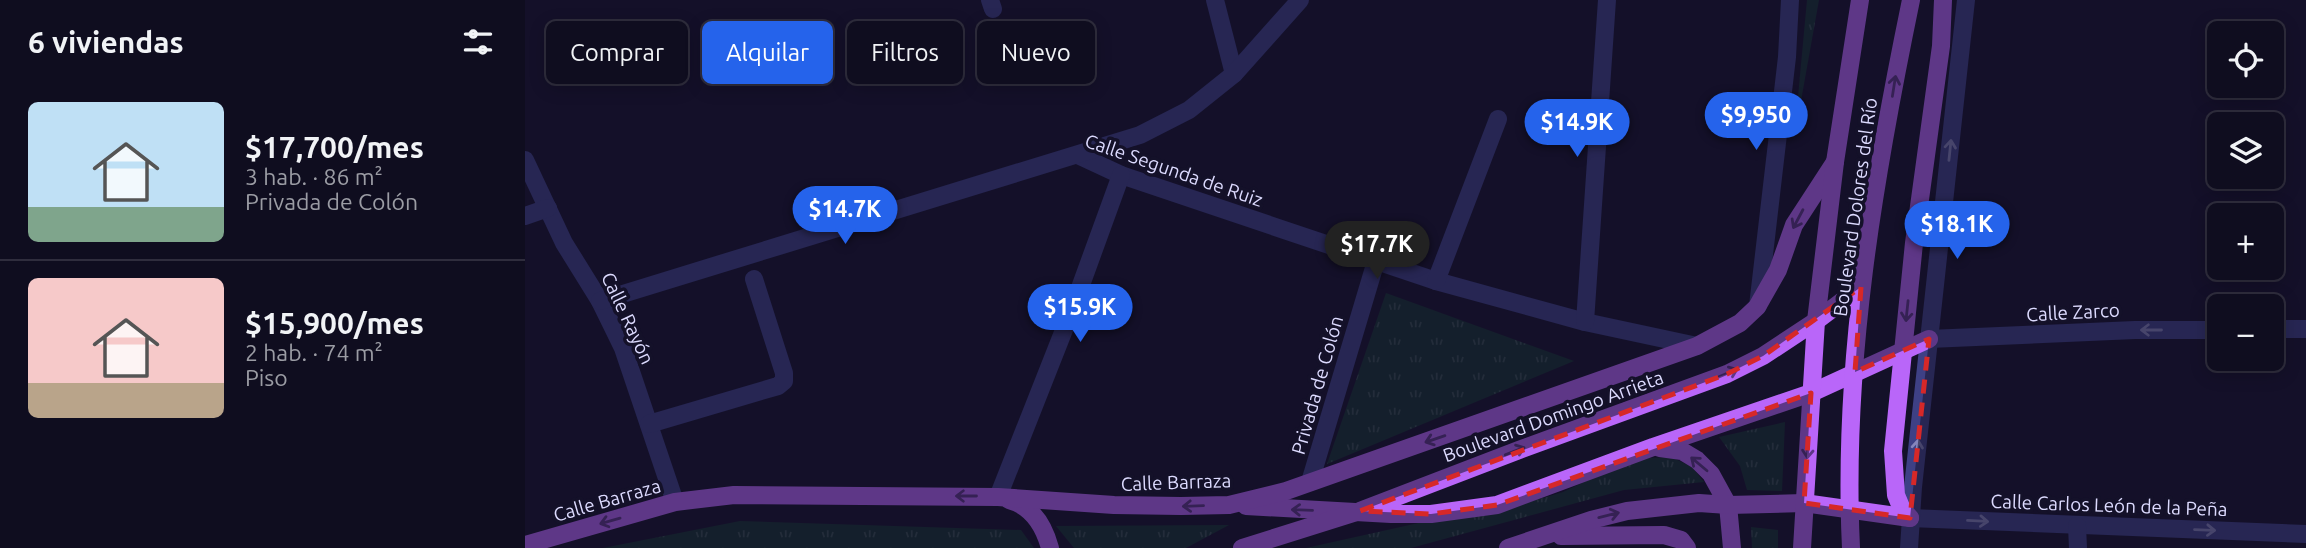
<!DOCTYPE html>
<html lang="es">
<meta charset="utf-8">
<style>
:root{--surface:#0f0d1f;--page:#1d1b2c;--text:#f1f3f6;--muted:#9b9ca4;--line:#2f2d3d;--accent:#2563eb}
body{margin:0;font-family:Ubuntu,sans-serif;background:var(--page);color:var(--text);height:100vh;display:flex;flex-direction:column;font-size:26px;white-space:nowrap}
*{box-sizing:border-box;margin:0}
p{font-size:23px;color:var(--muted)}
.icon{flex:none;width:38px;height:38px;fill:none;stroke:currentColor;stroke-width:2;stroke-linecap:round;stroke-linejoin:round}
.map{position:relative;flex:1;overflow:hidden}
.side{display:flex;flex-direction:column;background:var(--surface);width:525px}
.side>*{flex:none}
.guide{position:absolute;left:21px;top:21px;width:665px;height:63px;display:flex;gap:14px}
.tools{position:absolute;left:1682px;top:21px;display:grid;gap:14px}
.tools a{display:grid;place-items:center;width:77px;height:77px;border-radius:10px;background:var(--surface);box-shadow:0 4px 18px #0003,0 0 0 2px var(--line);font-size:35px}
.price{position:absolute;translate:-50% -60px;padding:0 16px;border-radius:24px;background:var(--accent);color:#fff;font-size:23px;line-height:46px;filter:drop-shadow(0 2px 4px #0008)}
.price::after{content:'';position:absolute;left:50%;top:42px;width:21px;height:16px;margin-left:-10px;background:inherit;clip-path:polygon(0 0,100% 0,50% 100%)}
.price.current{background:#222;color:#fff}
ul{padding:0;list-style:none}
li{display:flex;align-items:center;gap:21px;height:175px;padding:0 28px}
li+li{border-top:2px solid var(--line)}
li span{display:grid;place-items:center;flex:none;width:196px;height:140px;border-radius:10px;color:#555}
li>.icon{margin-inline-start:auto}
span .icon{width:84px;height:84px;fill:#fffc;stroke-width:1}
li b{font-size:30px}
h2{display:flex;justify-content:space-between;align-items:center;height:84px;padding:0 28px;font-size:30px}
.chip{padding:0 24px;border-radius:10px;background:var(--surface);box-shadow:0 4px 18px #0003,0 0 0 2px var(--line);font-size:24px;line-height:63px}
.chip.current{background:var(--accent);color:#fff}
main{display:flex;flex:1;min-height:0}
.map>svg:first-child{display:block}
.grass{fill:url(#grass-tufts)}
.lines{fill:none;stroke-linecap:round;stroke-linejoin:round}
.minor{stroke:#3e4085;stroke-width:18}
.major{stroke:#b966f9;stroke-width:18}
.oneway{stroke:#5e3787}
.oneway2{stroke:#8585bb}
.marked{fill:none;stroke:#d62828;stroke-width:5;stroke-dasharray:14 9;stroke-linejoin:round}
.labels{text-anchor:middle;stroke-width:7;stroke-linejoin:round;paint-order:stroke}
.street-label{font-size:19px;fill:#dcdafe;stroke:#141129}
</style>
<main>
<section class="side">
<h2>6 viviendas<svg class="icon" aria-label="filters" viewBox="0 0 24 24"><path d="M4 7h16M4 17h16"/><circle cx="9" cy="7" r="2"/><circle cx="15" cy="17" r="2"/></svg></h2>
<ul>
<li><span style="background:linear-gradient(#bfe0f5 75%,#7fa58c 0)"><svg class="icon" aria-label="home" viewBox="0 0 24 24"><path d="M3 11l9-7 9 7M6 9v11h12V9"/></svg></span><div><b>$17,700/mes</b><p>3 hab. · 86 m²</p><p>Privada de Colón</p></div></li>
<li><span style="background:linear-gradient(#f6c9c9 75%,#b9a48a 0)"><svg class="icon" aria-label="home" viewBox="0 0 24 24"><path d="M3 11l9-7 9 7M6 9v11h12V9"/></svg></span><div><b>$15,900/mes</b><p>2 hab. · 74 m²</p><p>Piso</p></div></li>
</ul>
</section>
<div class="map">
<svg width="1781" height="548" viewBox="0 0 1781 548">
<defs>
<pattern id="grass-tufts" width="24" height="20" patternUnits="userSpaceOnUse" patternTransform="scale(1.75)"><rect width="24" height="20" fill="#15322f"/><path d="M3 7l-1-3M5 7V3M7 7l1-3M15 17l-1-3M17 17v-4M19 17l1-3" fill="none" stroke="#364f4e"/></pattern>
</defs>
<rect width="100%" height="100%" fill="#141129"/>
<g class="grass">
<path d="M1282 0H1294L1269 140Z"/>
<path d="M861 293 1049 361 802 464Z"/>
<path d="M1260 422 1257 491 1222 490 1215 466 1194 437Z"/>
<path d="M1146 457 1167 467 1179 482 1099 490 886 548H781L925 516 980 509 1038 492 1080 472 1124 458Z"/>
<path d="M215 521 496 530 509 548H78Z"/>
<path d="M704 525 661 548H549L531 526Z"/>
<path d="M1226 527 1253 530V548H1227Z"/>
</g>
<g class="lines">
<g class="minor">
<path d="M465 0 468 9"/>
<path d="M690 0 709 74"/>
<path d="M553 155 596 175 911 281 1060 322 1172 346"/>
<path d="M0 160 39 243 75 301 98 348 150 502"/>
<path d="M0 216 23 208"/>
<path d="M911 281 973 119"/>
<path d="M75 301 615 135 664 110 709 74 775 0"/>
<path d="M1233 306 1262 57 1265 0"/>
<path d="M1060 322 1082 0"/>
<path d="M1746 329H1781"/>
<path d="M1404 339 1610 330H1694"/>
<path d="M124 424 253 386 259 381V373L229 279"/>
<path d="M785 482 851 261"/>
<path d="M473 497 548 307 596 175"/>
<path d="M1385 518 1781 534"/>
<path d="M1552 526 1553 548"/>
<path d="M1384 548 1388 487 1441 0"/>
</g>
<g class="major">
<path d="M1135 448 1157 451 1172 460 1186 474 1203 505 1207 548"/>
<path d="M484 500C507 506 519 526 525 548"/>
<path d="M721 506 866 514H906L972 505 1128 447 1286 393 1404 339"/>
<path d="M1385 518 1376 507 1371 495 1368 451 1389 243 1416 46 1418 0"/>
<path d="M1036 536 1139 535 1156 540 1162 548"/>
<path d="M0 545 150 502 209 495 473 497 589 505 656 506 704 505 761 491 1172 346 1215 323 1232 307 1253 270 1269 225 1310 162"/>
<path d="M717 548 835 511 994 450 1202 374 1238 356 1291 321 1336 287"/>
<path d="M983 548 1066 520 1102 511 1174 503 1203 505 1279 503 1385 518"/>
<path d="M1277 548 1291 321 1310 162 1335 0"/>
<path d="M1326 548C1317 364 1349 179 1386 0"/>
</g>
</g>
<defs><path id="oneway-shaft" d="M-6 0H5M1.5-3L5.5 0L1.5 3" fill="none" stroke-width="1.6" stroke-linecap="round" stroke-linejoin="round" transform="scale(1.75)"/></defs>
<g class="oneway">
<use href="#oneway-shaft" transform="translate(1369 86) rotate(-81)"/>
<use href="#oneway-shaft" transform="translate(1273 219) rotate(118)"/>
<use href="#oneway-shaft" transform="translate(1382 311) rotate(96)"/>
<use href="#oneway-shaft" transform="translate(1203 373) rotate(-23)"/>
<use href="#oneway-shaft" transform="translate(910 439) rotate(161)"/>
<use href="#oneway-shaft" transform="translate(1283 448) rotate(94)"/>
<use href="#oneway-shaft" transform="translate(990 451) rotate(-21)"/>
<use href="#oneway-shaft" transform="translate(1174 464) rotate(-140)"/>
<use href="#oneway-shaft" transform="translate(441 496) rotate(-180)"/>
<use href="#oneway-shaft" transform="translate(668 506) rotate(178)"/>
<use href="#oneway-shaft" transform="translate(777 510) rotate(-178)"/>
<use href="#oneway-shaft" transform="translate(1084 515) rotate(-14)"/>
<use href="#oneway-shaft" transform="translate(85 521) rotate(164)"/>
</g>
<g class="oneway2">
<use href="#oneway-shaft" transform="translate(1425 150) rotate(-84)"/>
<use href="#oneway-shaft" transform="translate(1626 330) rotate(180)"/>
<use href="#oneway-shaft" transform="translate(1392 450) rotate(-84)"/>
<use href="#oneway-shaft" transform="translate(1453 521) rotate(3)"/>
<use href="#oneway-shaft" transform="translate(1680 530) rotate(2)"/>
</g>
<path d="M0 0H1781V548H0ZM1336 287 1330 372 1404 339 1385 518 1279 503 1286 393 972 505 906 514 835 511 1202 374 1238 356Z" fill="#141129" fill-opacity=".55" fill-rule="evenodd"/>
<path class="marked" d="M1336 287 1330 372 1404 339 1385 518 1279 503 1286 393 972 505 906 514 835 511 1202 374 1238 356Z"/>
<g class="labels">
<g class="street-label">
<text transform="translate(649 170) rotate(19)" y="7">Calle Segunda de Ruiz</text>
<text transform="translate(1330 207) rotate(-82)" y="7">Boulevard Dolores del Río</text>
<text transform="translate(1548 312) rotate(-3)" y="7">Calle Zarco</text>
<text transform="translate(103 318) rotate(65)" y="7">Calle Rayón</text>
<text transform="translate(792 385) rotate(-74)" y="7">Privada de Colón</text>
<text transform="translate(1028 416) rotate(-20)" y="7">Boulevard Domingo Arrieta</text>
<text transform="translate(651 482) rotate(-2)" y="7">Calle Barraza</text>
<text transform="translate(82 500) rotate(-16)" y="7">Calle Barraza</text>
<text transform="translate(1584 505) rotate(2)" y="7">Calle Carlos León de la Peña</text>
</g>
</g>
</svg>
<div class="tools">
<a><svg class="icon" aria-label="locate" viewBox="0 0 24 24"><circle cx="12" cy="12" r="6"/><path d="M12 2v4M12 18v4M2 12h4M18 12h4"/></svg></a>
<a><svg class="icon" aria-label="layers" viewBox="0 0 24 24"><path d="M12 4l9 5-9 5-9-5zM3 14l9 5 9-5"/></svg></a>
<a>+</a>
<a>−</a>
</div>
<b class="price" style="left:1231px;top:152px">$9,950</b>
<b class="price" style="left:1052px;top:159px">$14.9K</b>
<b class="price" style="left:320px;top:246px">$14.7K</b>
<b class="price" style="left:1432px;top:261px">$18.1K</b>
<b class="price current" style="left:852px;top:281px">$17.7K</b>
<b class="price" style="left:555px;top:344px">$15.9K</b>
<div class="guide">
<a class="chip">Comprar</a>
<a class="chip current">Alquilar</a>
<a class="chip">Filtros</a>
<a class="chip">Nuevo</a>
</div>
</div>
</main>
